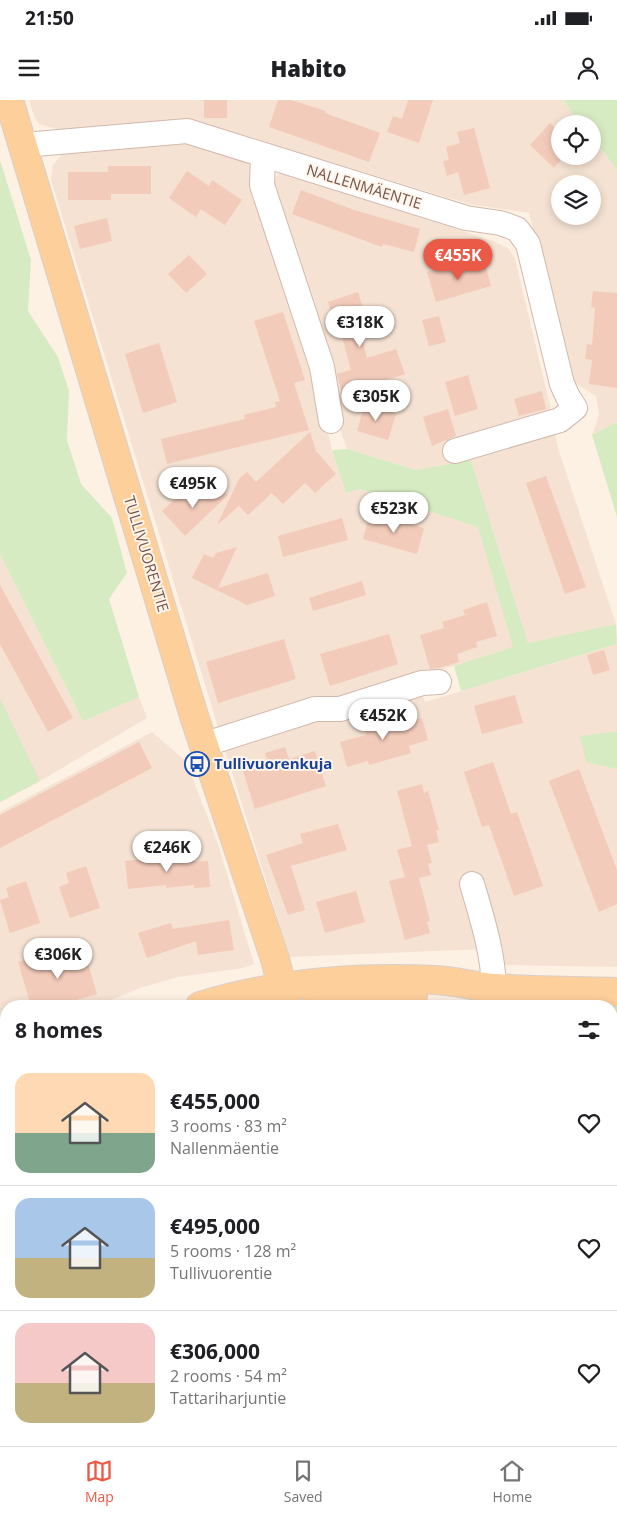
<!DOCTYPE html>
<meta charset="utf-8">
<style>
:root{--surface:#fff;--page:#f6f6f6;--text:#202124;--muted:#757577;--line:#e0e0e0;--accent:#ea5a46}
body{margin:0;font-family:"Open Sans",sans-serif;background:var(--page);color:var(--text);height:100vh;display:flex;flex-direction:column;font-size:19px;white-space:nowrap}
*{box-sizing:border-box;margin:0}
p{font-size:16px;color:var(--muted)}
.icon{flex:none;width:28px;height:28px;fill:none;stroke:currentColor;stroke-width:2;stroke-linecap:round;stroke-linejoin:round}
.map{position:relative;flex:1;overflow:hidden}
.details{position:absolute;left:0px;top:900px;width:618px;height:446px;display:flex;flex-direction:column;background:var(--surface);border-radius:20px 20px 0 0;box-shadow:0 2px 8px #0003}
.details>*{flex:none}
.tools{position:absolute;left:551px;top:15px;display:grid;gap:10px}
.tools a{display:grid;place-items:center;width:50px;height:50px;border-radius:50%;background:var(--surface);box-shadow:0 2px 8px #0003;font-size:25px}
.price{position:absolute;translate:-50% -42px;padding:0 11px;border-radius:18px;background:#fff;color:#222;font-size:16px;line-height:32px;filter:drop-shadow(0 1px 2px #0008)}
.price::after{content:'';position:absolute;left:50%;top:30px;width:15px;height:11px;margin-left:-8px;background:inherit;clip-path:polygon(0 0,100% 0,50% 100%)}
.price.on{background:var(--accent);color:#fff}
ul{padding:0;list-style:none}
li{display:flex;align-items:center;gap:15px;height:125px;padding:0 15px}
li+li{border-top:1px solid var(--line)}
li span{display:grid;place-items:center;flex:none;width:140px;height:100px;border-radius:15px;color:#555}
li>.icon{margin-inline-start:auto}
span .icon{width:60px;height:60px;fill:#fffc;stroke-width:1}
li b{font-size:21px}
h2{display:flex;justify-content:space-between;align-items:center;height:60px;padding:0 15px;font-size:21px}
.status{display:flex;justify-content:space-between;align-items:center;height:35px;padding:0 25px;background:var(--surface);direction:ltr}
.status svg{height:14px;fill:currentColor}
header{display:flex;justify-content:space-between;align-items:center;height:65px;padding:0 15px;background:var(--surface);font-size:22px;font-weight:800}
.dock{display:flex;justify-content:space-around;align-items:center;height:70px;border-top:1px solid var(--line);background:var(--surface);font-size:14px;color:var(--muted)}
.dock a{display:grid;justify-items:center;gap:2px}
.dock .on{color:var(--accent)}
.map>svg:first-child{display:block}
.residential{fill:#f5e2d2;fill-rule:evenodd}
.green{fill:#d7ebc2}
.building{fill:#f3cbbb}
.lines{fill:none;stroke-linecap:round;stroke-linejoin:round}
.minor-casing{stroke:#d1b9ad;stroke-width:26}
.major-casing{stroke:#d9cfcc;stroke-width:30}
.minor{stroke:#fff;stroke-width:24}
.major{stroke:#fdcf9b;stroke-width:28}
.labels{text-anchor:middle;stroke-width:4;stroke-linejoin:round;paint-order:stroke}
.street-label{font-size:15px;fill:#765449;stroke:#fff5eb}
.transit-label{font-size:15px;font-weight:bold;fill:#164399;stroke:#fff5eb;text-anchor:start}
</style>
<div class="status"><b>21:50</b><svg viewBox="0 0 49 12"><path d="M0 12V9h3v3zM5 12V6h3v6zM10 12V3h3v9zM15 12V0h3v12zM26 1h20v11H26zM47 4h2v5h-2z"/></svg></div>
<header><svg class="icon" aria-label="menu" viewBox="0 0 24 24"><path d="M4 6h16M4 12h16M4 18h16"/></svg>Habito<svg class="icon" aria-label="person" viewBox="0 0 24 24"><circle cx="12" cy="8" r="4"/><path d="M4 21q1-7 8-7t8 7"/></svg></header>
<div class="map">
<svg width="617" height="1346" viewBox="0 0 617 1346">
<rect width="100%" height="100%" fill="#fdf1e4"/>
<g class="residential">
<path d="M29 0H563L581 24H560V56H592L593 38 617 70V322L592 335 599 315 596 296 570 280 529 113 469 104 208 25 64 31 39 24 34 16ZM560 84H592V116H560Z"/>
<path d="M191 43 248 62 316 280 332 350 346 392 359 389 478 427 514 547 454 566 336 600 316 598 218 627 51 80 53 65 63 53Z"/>
<path d="M279 72 493 141 509 149 515 159 552 314 455 345 460 362 416 370 347 349 336 317 272 86Z"/>
<path d="M555 333 558 348 616 524 528 543 471 360Z"/>
<path d="M0 454 83 621 139 597 147 618 40 681 0 702Z"/>
<path d="M617 544V631L581 636 586 661 617 669V867L501 865 485 849 290 857 224 647 421 591 425 602Z"/>
<path d="M152 632 186 661 218 744 254 864 243 868 178 877 140 888 109 901 100 906H6V966L0 970V712Z"/>
<path d="M6 1043V1164L0 1158V1047Z"/>
<path d="M6 1216V1340H114L122 1346H0V1223Z"/>
<path d="M306 1340H429L435 1346H301Z"/>
</g>
<g class="green">
<path d="M563 0H617V70L593 38 592 24H581Z"/>
<path d="M0 60 31 160 28 211 58 257 69 291 67 340 81 384 112 418 127 473 109 499 139 597 83 621 0 454Z"/>
<path d="M617 322V417L592 335Z"/>
<path d="M347 349 416 370 471 360 528 543 616 524 617 544 461 591 454 566 513 547 478 427 359 389 346 393 332 350Z"/>
<path d="M0 598 40 681 0 702Z"/>
<path d="M617 631V669L586 662 580 636Z"/>
<path d="M490 901 617 904V1346H435L429 1340H611V906H489Z"/>
<path d="M114 1340H253L251 1346H122Z"/>
</g>
<g class="building">
<rect x="204" y="0" width="23" height="18"/>
<path d="M278 0H291L326 11 325 13 380 33 369 62 269 27Z"/>
<path d="M408 0H433L419 43 387 32 393 16 402 19Z"/>
<path d="M550 23 560 33V61L554 68 530 45Z"/>
<path d="M474 28 490 88 464 95 458 72 447 76 443 61 449 60 446 47 460 43 457 32Z"/>
<path d="M108 66H151V94H111V100H68V72H108Z"/>
<path d="M187 71 209 86 212 80 242 100 225 125 201 109 196 117 169 98Z"/>
<path d="M301 90 354 110 420 129 414 152 383 144 382 147 292 114Z"/>
<path d="M107 118 112 141 80 149 74 126Z"/>
<path d="M189 155 207 174 186 193 168 174Z"/>
<path d="M462 162 464 170 485 164 491 186 436 202 427 172Z"/>
<path d="M593 191 617 193V288L589 284 592 260 585 259 587 244 592 245 595 208 591 207Z"/>
<path d="M358 192 369 228 360 230 367 258 396 249 405 274 342 294 337 274 351 270 342 236 338 237 328 202Z"/>
<path d="M283 212 305 280 294 283 309 330 167 364 161 339 245 319 244 315 276 307 275 302 280 301 254 221Z"/>
<path d="M439 216 446 242 429 246 422 220Z"/>
<path d="M159 243 177 302 143 313 125 254Z"/>
<path d="M468 275 478 309 455 316 445 282Z"/>
<path d="M542 291 546 309 519 316 514 299Z"/>
<path d="M365 304 396 314 388 340 357 331Z"/>
<path d="M448 309 456 336 432 346 423 317Z"/>
<path d="M310 332 316 351 336 374 315 393 305 383 283 404 272 393 248 415 239 406 217 425 239 379 247 372 256 382Z"/>
<path d="M546 376 586 487 565 494 526 383Z"/>
<path d="M216 384 228 395 185 436 162 411 182 393 193 405Z"/>
<path d="M370 413 424 428 417 454 363 439Z"/>
<path d="M342 418 348 440 283 457 278 436Z"/>
<path d="M237 447 218 488 268 473 275 496 247 505 192 478 204 454 213 458 216 453Z"/>
<path d="M362 481 366 495 313 511 309 498Z"/>
<path d="M0 485 73 618 48 632 0 544Z"/>
<path d="M487 502 497 536 476 542 477 547 457 554 459 562 439 568 430 569 420 535 444 528 442 522 465 515 463 510Z"/>
<path d="M389 534 398 564 330 586 320 554Z"/>
<path d="M284 539 296 579 218 603 206 562Z"/>
<path d="M604 550 610 570 593 575 587 555Z"/>
<path d="M515 595 523 623 482 634 474 606Z"/>
<path d="M392 613 396 626 422 618 428 640 409 646 411 653 369 665 368 661 347 667 340 642 366 635 362 621Z"/>
<path d="M139 642 152 668 0 748V715Z"/>
<path d="M285 647 289 659 315 651 326 686 255 709 243 671 268 663 265 653Z"/>
<path d="M493 662 511 714 517 712 543 786 514 796 489 725 482 727 464 672Z"/>
<path d="M579 669 617 770V804L599 812 549 681Z"/>
<path d="M422 684 424 693 428 691 439 730H436L439 742 427 745 432 763 428 764 431 775 419 778 430 821 427 822 430 833 405 840 389 781 405 777 397 750 412 746 397 691Z"/>
<path d="M338 724 347 750 291 766 305 810 288 815 266 755 303 743 300 734Z"/>
<path d="M169 757 170 761 194 759 195 762 208 761 210 787 194 788V785L166 788V785L128 789 125 761Z"/>
<path d="M86 766 100 808 70 818 59 787 69 783 66 773Z"/>
<path d="M26 781 40 823 10 833 0 800 9 797 6 788Z"/>
<path d="M356 791 365 822 325 833 316 802Z"/>
<path d="M229 820 234 850 198 855 196 841 147 858 138 833 171 823 173 829Z"/>
<path d="M84 850 97 894 56 906H31L18 862 40 856 42 863Z"/>
</g>
<g class="lines">
<defs>
<g id="minor">
<path d="M24 45 187 31 466 118 500 123 517 129 528 144 562 284 568 297 575 308 560 320 455 351"/>
<path d="M263 56 262 85 322 267 331 321"/>
<path d="M203 645 315 609H340L422 583 439 582"/>
<path d="M472 784C482 818 493 852 494 888"/>
<path d="M0 1206 6 1200"/>
<path d="M278 1346 281 1340"/>
</g>
<g id="major">
<path d="M9 0 194 616 275 859 287 906"/>
<path d="M200 906C275 883 357 876 436 880 456 881 476 887 496 888 536 891 577 891 617 892"/>
<path d="M316 906 353 901 413 895"/>
<path d="M0 1007 6 1003"/>
</g>
</defs>
<use href="#minor" class="minor-casing"/>
<use href="#major" class="major-casing"/>
<use href="#minor" class="minor"/>
<use href="#major" class="major"/>
</g>
<defs>
<symbol id="bus-ring" viewBox="-11 -11 22 22"><circle r="9.5" fill="#fff5eb" stroke="#1a4fb4" stroke-width="1.5"/><path d="M-5-6H5V4H4V6H2V4H-2V6H-4V4H-5ZM-3.5-4V0h7V-4ZM-3.5 1.2v1.5H-2V1.2ZM2 1.2v1.5H3.5V1.2Z" fill="#1a4fb4"/></symbol>
</defs>
<g fill-rule="evenodd">
<use href="#bus-ring" x="183" y="650" width="28" height="28"/>
</g>
<g class="labels">
<g class="street-label">
<text transform="translate(364 87) rotate(17)" y="5">NALLENMÄENTIE</text>
<text transform="translate(146 454) rotate(73)" y="5">TULLIVUORENTIE</text>
</g>
<g class="transit-label">
<text x="214" y="669">Tullivuorenkuja</text>
</g>
</g>
</svg>
<div class="tools">
<a><svg class="icon" aria-label="locate" viewBox="0 0 24 24"><circle cx="12" cy="12" r="6"/><path d="M12 2v4M12 18v4M2 12h4M18 12h4"/></svg></a>
<a><svg class="icon" aria-label="layers" viewBox="0 0 24 24"><path d="M12 4l9 5-9 5-9-5zM3 14l9 5 9-5"/></svg></a>
</div>
<b class="price on" style="left:458px;top:181px">€455K</b>
<b class="price" style="left:360px;top:248px">€318K</b>
<b class="price" style="left:376px;top:322px">€305K</b>
<b class="price" style="left:193px;top:409px">€495K</b>
<b class="price" style="left:394px;top:434px">€523K</b>
<b class="price" style="left:383px;top:641px">€452K</b>
<b class="price" style="left:167px;top:773px">€246K</b>
<b class="price" style="left:58px;top:880px">€306K</b>
<section class="details">
<h2>8 homes<svg class="icon" aria-label="filters" viewBox="0 0 24 24"><path d="M4 7h16M4 17h16"/><circle cx="9" cy="7" r="2"/><circle cx="15" cy="17" r="2"/></svg></h2>
<ul>
<li><span style="background:linear-gradient(#ffd9b3 60%,#7fa58c 0)"><svg class="icon" aria-label="home" viewBox="0 0 24 24"><path d="M3 11l9-7 9 7M6 9v11h12V9"/></svg></span><div><b>€455,000</b><p>3 rooms · 83 m²</p><p>Nallenmäentie</p></div><svg class="icon" aria-label="heart" viewBox="0 0 24 24"><path d="M12 20l-8-8c-3-5 5-10 8-4 3-6 11-1 8 4z"/></svg></li>
<li><span style="background:linear-gradient(#a9c7e8 60%,#c2b280 0)"><svg class="icon" aria-label="home" viewBox="0 0 24 24"><path d="M3 11l9-7 9 7M6 9v11h12V9"/></svg></span><div><b>€495,000</b><p>5 rooms · 128 m²</p><p>Tullivuorentie</p></div><svg class="icon" aria-label="heart" viewBox="0 0 24 24"><path d="M12 20l-8-8c-3-5 5-10 8-4 3-6 11-1 8 4z"/></svg></li>
<li><span style="background:linear-gradient(#f6c9c9 60%,#c2b280 0)"><svg class="icon" aria-label="home" viewBox="0 0 24 24"><path d="M3 11l9-7 9 7M6 9v11h12V9"/></svg></span><div><b>€306,000</b><p>2 rooms · 54 m²</p><p>Tattariharjuntie</p></div><svg class="icon" aria-label="heart" viewBox="0 0 24 24"><path d="M12 20l-8-8c-3-5 5-10 8-4 3-6 11-1 8 4z"/></svg></li>
</ul>
</section>
</div>
<nav class="dock">
<a class="on"><svg class="icon" aria-label="map" viewBox="0 0 24 24"><path d="M3 6l6-2 6 2 6-2v14l-6 2-6-2-6 2zM9 4v14M15 6v14"/></svg>Map</a>
<a><svg class="icon" aria-label="saved" viewBox="0 0 24 24"><path d="M7 4h10v16l-5-4-5 4z"/></svg>Saved</a>
<a><svg class="icon" aria-label="home" viewBox="0 0 24 24"><path d="M3 11l9-7 9 7M6 9v11h12V9"/></svg>Home</a>
</nav>
